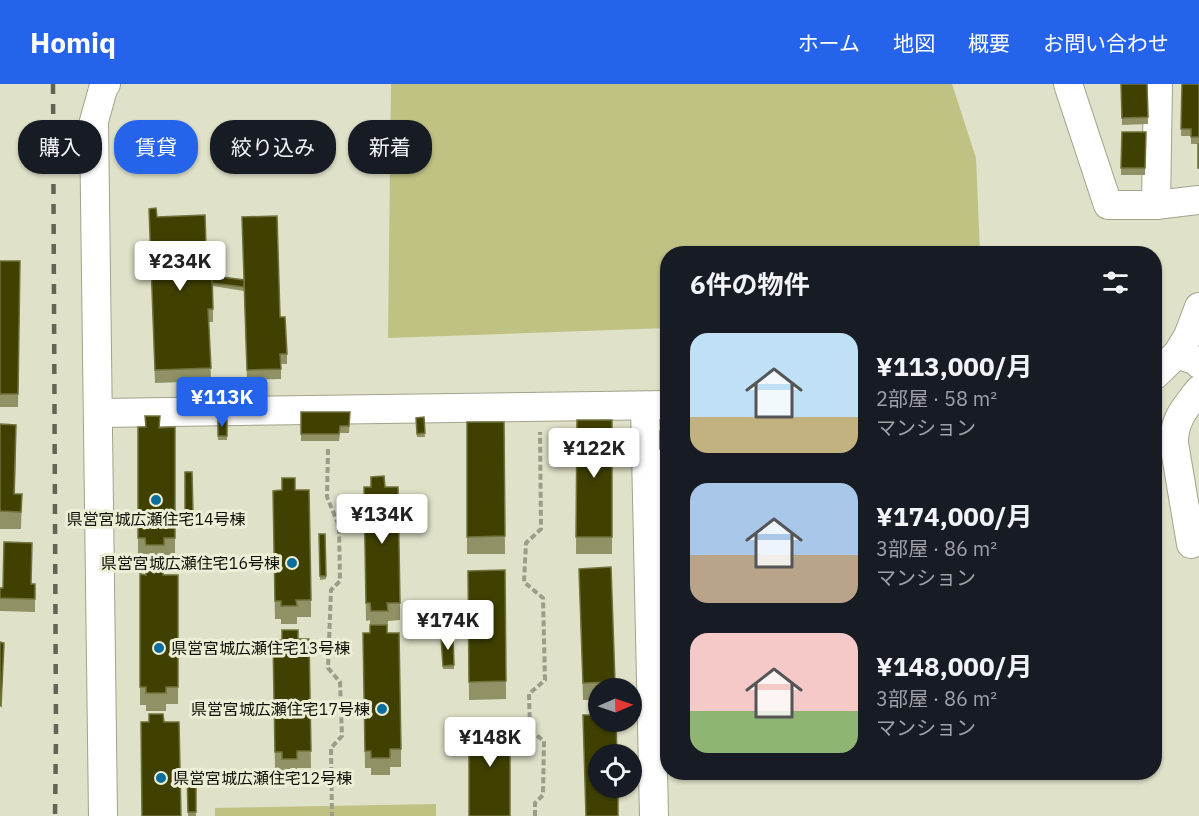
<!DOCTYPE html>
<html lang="ja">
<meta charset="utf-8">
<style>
:root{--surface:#171b24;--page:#20242c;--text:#f1f3f6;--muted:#9ea1a6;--accent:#2563eb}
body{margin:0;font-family:"IBM Plex Sans","Noto Sans JP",sans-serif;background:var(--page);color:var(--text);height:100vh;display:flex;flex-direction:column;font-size:22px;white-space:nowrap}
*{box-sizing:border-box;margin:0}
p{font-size:20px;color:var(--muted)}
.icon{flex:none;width:33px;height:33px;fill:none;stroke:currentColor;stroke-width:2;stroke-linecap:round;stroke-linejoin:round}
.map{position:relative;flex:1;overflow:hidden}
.drawer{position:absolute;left:660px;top:162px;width:502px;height:534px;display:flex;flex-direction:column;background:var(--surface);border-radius:24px;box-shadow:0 2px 4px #0004}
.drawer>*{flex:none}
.hud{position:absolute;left:18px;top:36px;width:552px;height:54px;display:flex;gap:12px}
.needle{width:39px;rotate:88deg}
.fabs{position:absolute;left:588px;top:594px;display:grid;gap:12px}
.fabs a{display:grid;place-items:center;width:54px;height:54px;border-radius:50%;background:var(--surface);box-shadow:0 2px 4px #0004;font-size:30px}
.price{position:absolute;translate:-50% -51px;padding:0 14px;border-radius:6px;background:#fff;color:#222;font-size:20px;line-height:39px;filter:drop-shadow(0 2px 3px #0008)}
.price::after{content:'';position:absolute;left:50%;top:36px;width:18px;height:14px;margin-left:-9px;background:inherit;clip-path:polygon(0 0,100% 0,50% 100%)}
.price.active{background:var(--accent);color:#fff}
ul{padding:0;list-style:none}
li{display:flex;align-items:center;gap:18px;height:150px;padding:0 30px}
li span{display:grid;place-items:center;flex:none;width:168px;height:120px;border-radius:18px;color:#555}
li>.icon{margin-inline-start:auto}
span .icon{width:72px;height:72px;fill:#fffc;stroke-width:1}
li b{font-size:26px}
h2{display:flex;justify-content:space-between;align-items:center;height:72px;padding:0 30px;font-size:26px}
.tag{padding:0 21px;border-radius:24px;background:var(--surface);box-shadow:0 2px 4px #0004;font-size:21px;line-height:54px}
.tag.active{background:var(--accent);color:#fff}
header{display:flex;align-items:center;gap:36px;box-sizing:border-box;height:84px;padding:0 30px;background:var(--accent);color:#fff}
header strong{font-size:28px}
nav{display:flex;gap:33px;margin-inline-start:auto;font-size:21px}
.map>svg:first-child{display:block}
.green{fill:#bfc282}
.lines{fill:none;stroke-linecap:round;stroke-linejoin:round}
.minor-casing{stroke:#a1a38b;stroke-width:30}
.path{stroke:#9b9d89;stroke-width:4;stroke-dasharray:6 3;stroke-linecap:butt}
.minor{stroke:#fff;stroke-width:28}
.rail{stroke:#636455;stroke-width:4.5;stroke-dasharray:10 10;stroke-linecap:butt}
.wall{fill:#909164}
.building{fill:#404100;stroke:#70713c;stroke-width:1.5}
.poi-dot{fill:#0b6d9b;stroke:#eceed5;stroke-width:2}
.labels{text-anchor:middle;stroke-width:6;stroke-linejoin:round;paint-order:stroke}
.poi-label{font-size:16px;fill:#0f1007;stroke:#eceed5;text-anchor:end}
</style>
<header>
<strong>Homiq</strong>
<nav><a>ホーム</a><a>地図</a><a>概要</a><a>お問い合わせ</a></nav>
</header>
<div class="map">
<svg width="1199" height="732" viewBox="0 0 1199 732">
<rect width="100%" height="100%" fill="#dfe1c8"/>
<g class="green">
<path d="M391 0H952L976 74 980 169 668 170 667 244 388 254Z"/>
<path d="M436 720V732H215V724Z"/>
</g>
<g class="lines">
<defs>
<g id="minor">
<path d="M1068 0 1108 121H1156L1199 116"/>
<path d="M1156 121 1158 0"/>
<path d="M1177 270 1197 277 1199 280"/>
<path d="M1155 291 1177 270 1188 252 1199 223"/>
<path d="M645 322 654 732"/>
<path d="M99 329 668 321"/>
<path d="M1191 460 1174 359C1174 335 1185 324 1199 306"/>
<path d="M103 732 94 37 103 5 106 0"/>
</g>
</defs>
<use href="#minor" class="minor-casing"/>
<g class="path">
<path d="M328 365 327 413 339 442 340 497 331 506 328 584 340 598 342 652 331 664 332 732"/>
<path d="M535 732V719L543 711 544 657 530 646 529 610 545 596 543 514 524 498 526 459 541 445 540 348"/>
</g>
<use href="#minor" class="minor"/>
<path class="rail" d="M53 0 56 652 55 732"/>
</g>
<g class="wall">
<path d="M1121 0H1147L1148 40 1122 41Z"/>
<path d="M1182 0H1199V60H1191V52H1181Z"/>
<path d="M1122 48H1146L1145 91H1121Z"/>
<path d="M149 125 207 191 244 196 280 233 287 270V280H281V295L247 296 244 205V207L213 202V238H209L211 297 155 299Z"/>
<path d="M0 177H20L18 323H0Z"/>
<path d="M301 328H350L349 349H340L339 357H301Z"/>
<path d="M424 333 425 353H417L416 334Z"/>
<rect x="218" y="336" width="9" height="20"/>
<path d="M577 336H612V470H576Z"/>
<path d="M467 338H504L505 470H467Z"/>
<path d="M0 340 16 358 15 410H22L21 445H0Z"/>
<path d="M138 343H175V471H164V478H146L145 472H138Z"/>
<rect x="660" y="347" width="8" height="22"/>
<path d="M185 388H192L193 433H185Z"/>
<path d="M364 403H385L400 519V536L388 537 387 549 401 665V683H390V691H371V684H365L363 549H370V536L366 537Z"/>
<path d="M295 406 311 516V533H297V540H281V535H275L273 424Z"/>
<path d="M319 450H325L326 495 320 496Z"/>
<path d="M611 483 615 604H598V616H583L579 485Z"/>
<path d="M505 486 506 615 469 616 468 487Z"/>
<path d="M140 490 178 491V620H166V627H146V621H140Z"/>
<path d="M32 500H35V528L0 527V504Z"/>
<path d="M441 553 454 581V585H443Z"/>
<path d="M309 555 311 684H297V692H282V686H275L273 557Z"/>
<path d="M187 686H196V732H188Z"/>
<path d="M812 688H848L847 692 838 690 837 695Z"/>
</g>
<g class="building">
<path d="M1121 0H1147L1148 33 1122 34Z"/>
<path d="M1182 0H1199V53H1191V45H1181Z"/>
<path d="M1122 48H1146L1145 84H1121Z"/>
<rect x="1198" y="60" width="1" height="24"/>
<path d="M156 124 157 133 205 131 207 193 212 192 213 225H208L211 284 155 286 149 125Z"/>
<path d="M277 132 280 233H285L287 270H280L281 285 247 286 242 133Z"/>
<path d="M0 177H20L18 310H0Z"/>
<path d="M207 191 244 196V203L212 199V192L207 193Z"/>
<path d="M301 328H350L349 342H340L339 350H301Z"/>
<path d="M145 332H160L159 344 175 343V454H164V461H146L145 454H138V343H146Z"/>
<path d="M424 333 425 349 417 350 416 334Z"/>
<rect x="218" y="336" width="9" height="16"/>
<path d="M577 336H612V453H576Z"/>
<path d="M467 338H504L505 452 467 453Z"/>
<path d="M0 340 16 341 14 410H22L21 428 0 427Z"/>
<rect x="660" y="347" width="8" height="18"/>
<path d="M185 388H192L193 429H185Z"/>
<path d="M384 392 385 403H398L400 519H387L388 527H371L370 519H366L364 403H371V393Z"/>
<path d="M282 394H295V406H309L311 516H296L297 522H281V517H275L273 407 282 406Z"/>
<path d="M319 450H325L326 492H320Z"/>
<path d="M4 458 32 459 31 500H35V515L0 514V504H3Z"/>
<path d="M146 481H163V491H178V603H166V609H146V603H140V490L146 491Z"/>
<path d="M611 483 615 598 583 599 579 485Z"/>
<path d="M505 486 506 597 469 598 468 487Z"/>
<path d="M370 541H387V549H399L401 665H390V674H371V667H365L363 549H370Z"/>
<path d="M282 546H298V555H309L311 667H297V675H282V668H275L273 557 282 556Z"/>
<path d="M453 552 454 581 443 582 441 553Z"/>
<path d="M0 558 4 559 1 622 0 621Z"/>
<path d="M149 630H163L164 638H179L181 732H142L141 638H149Z"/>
<path d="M583 631H598V638H616L617 670H598V704H618V732H586Z"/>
<rect x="469" y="635" width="41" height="97"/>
<path d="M187 686H196V728H188Z"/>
</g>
<g class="poi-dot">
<circle cx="156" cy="416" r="6"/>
<circle cx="292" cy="479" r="6"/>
<circle cx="159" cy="564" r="6"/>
<circle cx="382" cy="625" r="6"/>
<circle cx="161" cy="694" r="6"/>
</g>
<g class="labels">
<g class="poi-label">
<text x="156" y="441" text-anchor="middle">県営宮城広瀬住宅14号棟</text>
<text x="280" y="485">県営宮城広瀬住宅16号棟</text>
<text x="171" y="570" text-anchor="start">県営宮城広瀬住宅13号棟</text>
<text x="370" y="631">県営宮城広瀬住宅17号棟</text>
<text x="173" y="700" text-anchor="start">県営宮城広瀬住宅12号棟</text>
</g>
</g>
</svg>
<div class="fabs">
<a><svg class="needle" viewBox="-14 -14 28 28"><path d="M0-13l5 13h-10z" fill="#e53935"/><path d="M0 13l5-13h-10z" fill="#9ea1a6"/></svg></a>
<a><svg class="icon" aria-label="locate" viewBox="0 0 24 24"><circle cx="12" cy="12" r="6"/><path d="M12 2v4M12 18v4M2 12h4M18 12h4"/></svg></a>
</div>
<b class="price" style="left:180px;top:208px">¥234K</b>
<b class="price active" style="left:222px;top:344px">¥113K</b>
<b class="price" style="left:594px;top:395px">¥122K</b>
<b class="price" style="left:382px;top:461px">¥134K</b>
<b class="price" style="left:448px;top:567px">¥174K</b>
<b class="price" style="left:490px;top:684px">¥148K</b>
<div class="hud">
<a class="tag">購入</a>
<a class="tag active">賃貸</a>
<a class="tag">絞り込み</a>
<a class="tag">新着</a>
</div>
<section class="drawer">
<h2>6件の物件<svg class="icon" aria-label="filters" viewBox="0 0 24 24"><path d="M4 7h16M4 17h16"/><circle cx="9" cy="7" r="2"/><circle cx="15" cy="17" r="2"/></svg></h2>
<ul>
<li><span style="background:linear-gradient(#bfe0f5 70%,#c2b280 0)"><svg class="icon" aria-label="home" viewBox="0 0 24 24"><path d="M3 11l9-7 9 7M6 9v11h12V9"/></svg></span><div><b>¥113,000/月</b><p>2部屋 · 58 m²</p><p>マンション</p></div></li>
<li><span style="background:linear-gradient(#a9c7e8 60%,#b9a48a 0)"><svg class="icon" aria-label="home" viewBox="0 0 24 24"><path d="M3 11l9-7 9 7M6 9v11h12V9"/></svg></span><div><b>¥174,000/月</b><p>3部屋 · 86 m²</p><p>マンション</p></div></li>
<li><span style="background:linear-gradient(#f6c9c9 65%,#8fb573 0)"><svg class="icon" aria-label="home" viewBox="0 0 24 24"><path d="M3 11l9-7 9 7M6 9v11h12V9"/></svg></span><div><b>¥148,000/月</b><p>3部屋 · 86 m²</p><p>マンション</p></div></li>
</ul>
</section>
</div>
